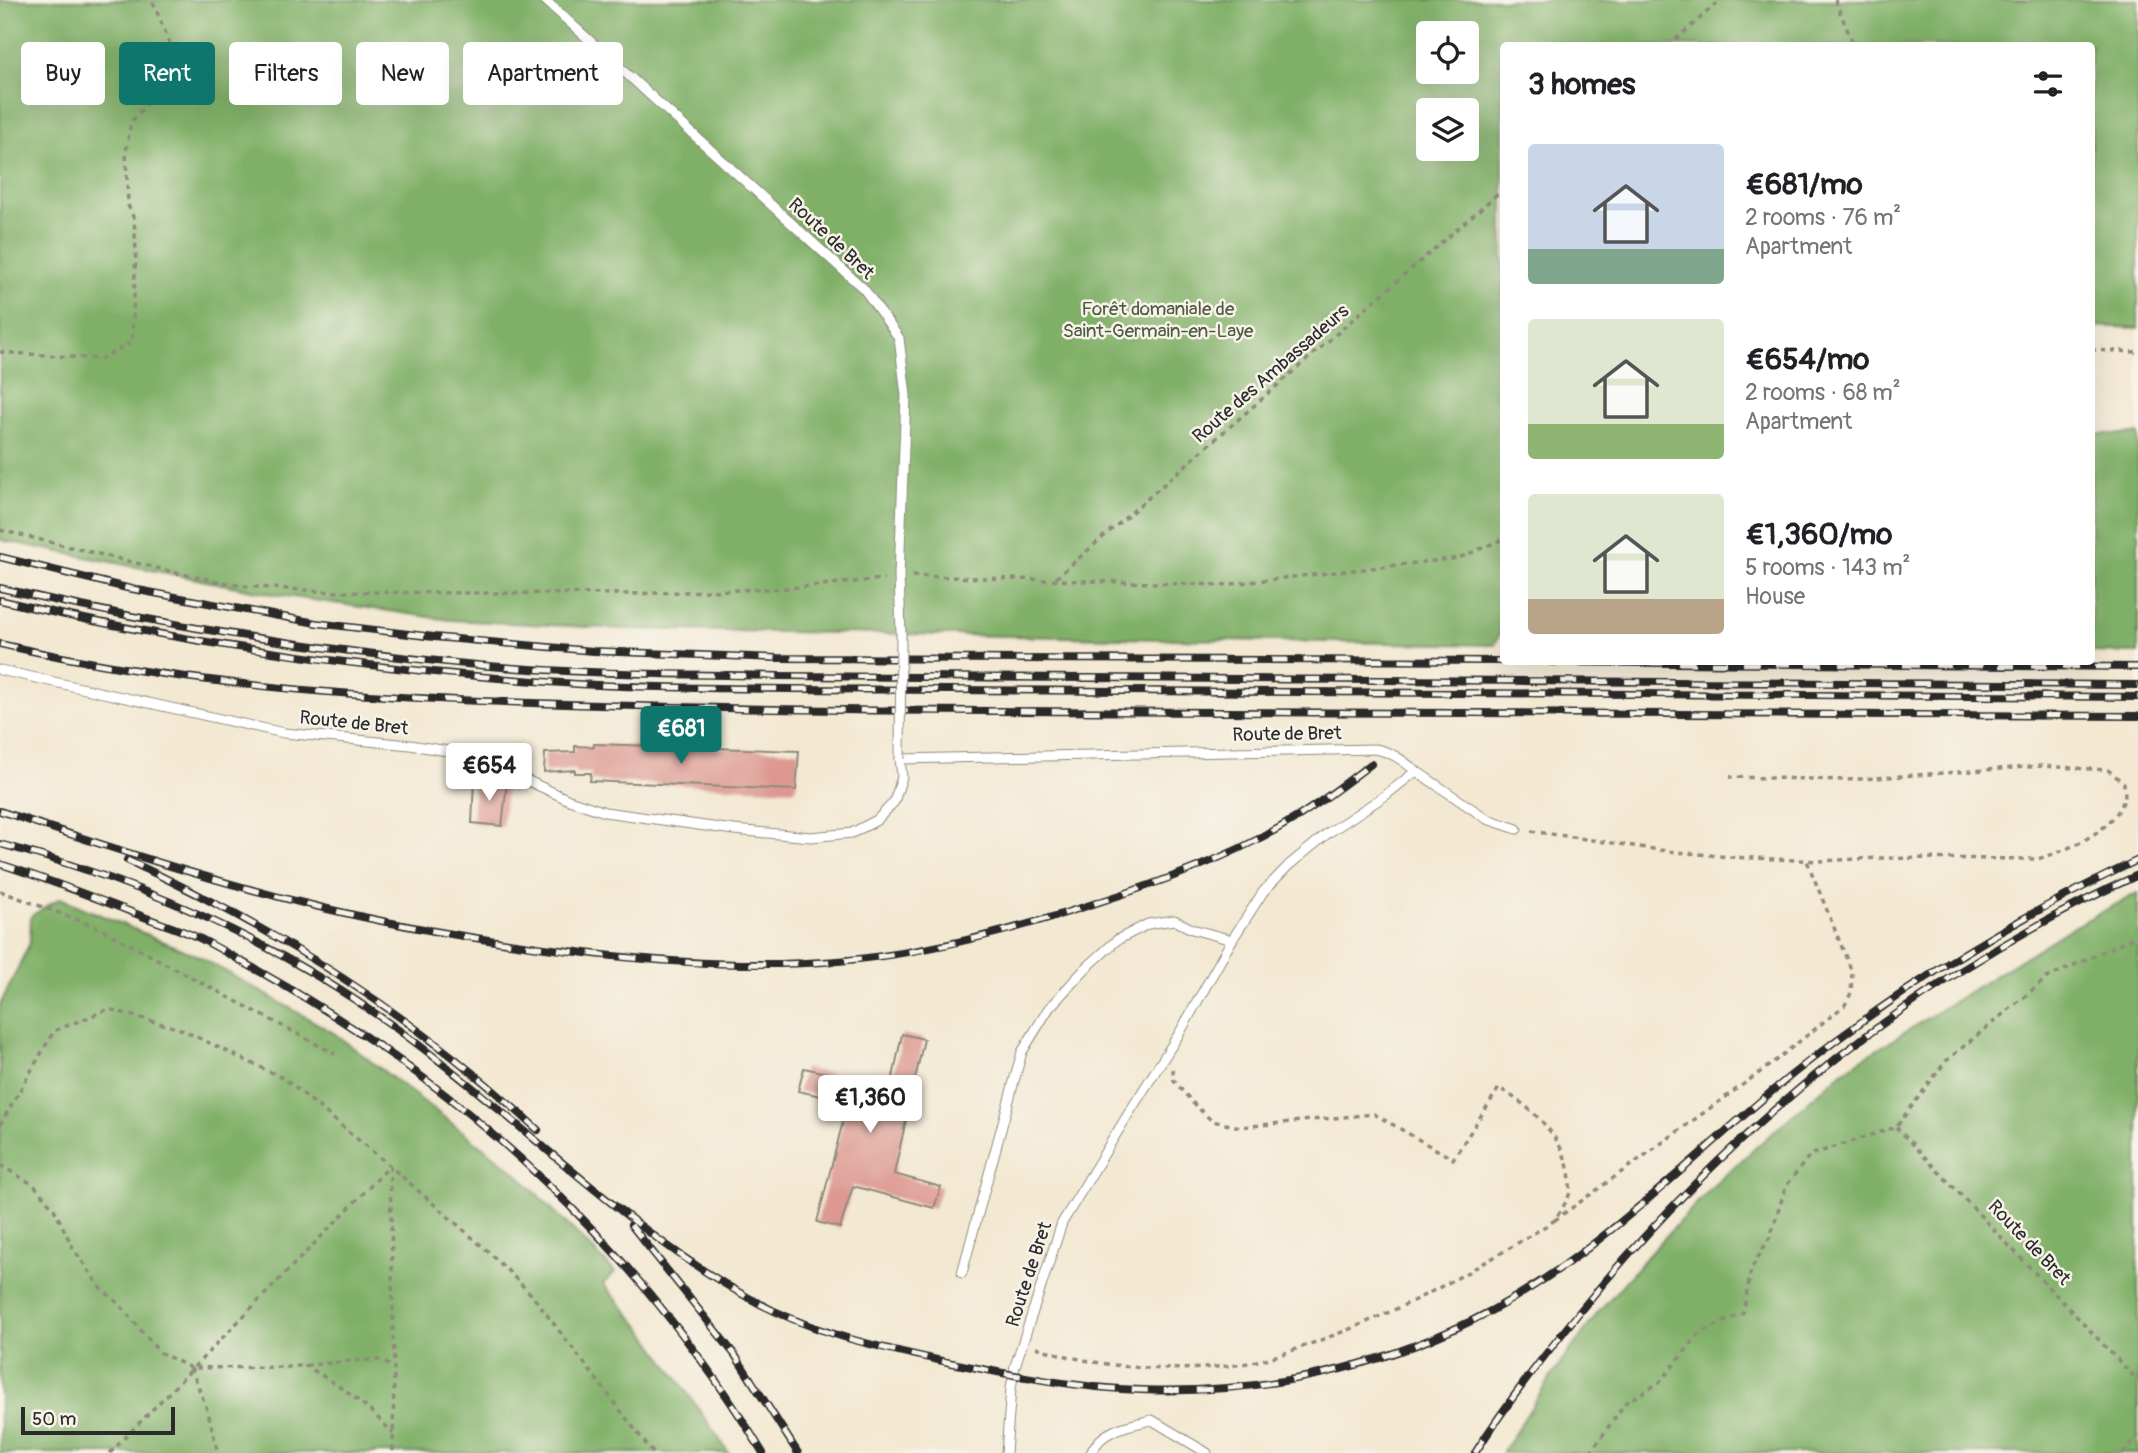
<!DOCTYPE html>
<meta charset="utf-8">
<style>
:root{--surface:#fff;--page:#f6f6f6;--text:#202124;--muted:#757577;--accent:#0f766e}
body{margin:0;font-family:Pangolin,sans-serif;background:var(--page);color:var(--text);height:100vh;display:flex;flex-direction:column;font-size:26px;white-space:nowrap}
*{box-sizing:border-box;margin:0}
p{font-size:23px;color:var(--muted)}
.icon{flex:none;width:38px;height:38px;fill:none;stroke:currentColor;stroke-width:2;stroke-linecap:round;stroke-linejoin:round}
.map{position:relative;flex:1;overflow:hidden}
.drawer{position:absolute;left:1500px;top:42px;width:595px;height:623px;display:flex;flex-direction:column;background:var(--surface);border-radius:7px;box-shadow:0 7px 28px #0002}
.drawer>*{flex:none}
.hud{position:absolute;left:21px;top:42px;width:665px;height:63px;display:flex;gap:14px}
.controls{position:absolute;left:1416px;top:21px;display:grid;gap:14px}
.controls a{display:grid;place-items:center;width:63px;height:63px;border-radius:7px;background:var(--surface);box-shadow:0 7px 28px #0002;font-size:35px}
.scale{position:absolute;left:21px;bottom:18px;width:154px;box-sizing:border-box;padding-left:7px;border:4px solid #2b2b2b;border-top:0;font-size:19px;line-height:24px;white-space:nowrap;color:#2b2b2b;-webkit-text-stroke:5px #f7f3e8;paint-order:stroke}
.price{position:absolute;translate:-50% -60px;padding:0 16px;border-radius:7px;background:#fff;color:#222;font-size:23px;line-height:46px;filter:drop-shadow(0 2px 4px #0008)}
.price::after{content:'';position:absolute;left:50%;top:42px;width:21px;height:16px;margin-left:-10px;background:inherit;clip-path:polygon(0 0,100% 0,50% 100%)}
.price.on{background:var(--accent);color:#fff}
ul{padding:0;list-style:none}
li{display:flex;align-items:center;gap:21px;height:175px;padding:0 28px}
li span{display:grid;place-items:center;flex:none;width:196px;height:140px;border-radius:7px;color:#555}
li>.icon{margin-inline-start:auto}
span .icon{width:84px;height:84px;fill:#fffc;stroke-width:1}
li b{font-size:30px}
h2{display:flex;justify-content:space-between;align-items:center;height:84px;padding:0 28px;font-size:30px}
.tag{padding:0 24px;border-radius:7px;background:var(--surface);box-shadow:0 7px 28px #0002;font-size:24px;line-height:63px}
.tag.on{background:var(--accent);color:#fff}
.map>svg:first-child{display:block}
.forest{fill:#80b068;stroke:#566e4a;stroke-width:2;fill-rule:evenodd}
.building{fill:#dd9991}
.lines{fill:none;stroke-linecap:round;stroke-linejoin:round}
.service-casing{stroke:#8f8a7e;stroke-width:11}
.path{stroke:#8f8a7e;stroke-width:3.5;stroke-dasharray:5 5;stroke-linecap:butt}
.service{stroke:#fff;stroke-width:9}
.rail-casing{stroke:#2b2b2b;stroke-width:8}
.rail{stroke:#f7f3e8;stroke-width:5;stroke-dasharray:16;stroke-linecap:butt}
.service-bridge-casing{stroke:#8f8a7e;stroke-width:11;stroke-linecap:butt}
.service-bridge{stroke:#fff;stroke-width:9}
.labels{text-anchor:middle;stroke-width:5;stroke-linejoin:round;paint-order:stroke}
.street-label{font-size:19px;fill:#2b2b2b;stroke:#f7f3e8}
.park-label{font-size:19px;fill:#4e5b42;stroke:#f7f3e8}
</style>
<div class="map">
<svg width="2138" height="1453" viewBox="0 0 2138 1453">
<rect width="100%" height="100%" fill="#f7f3e8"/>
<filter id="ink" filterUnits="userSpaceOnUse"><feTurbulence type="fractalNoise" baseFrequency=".0143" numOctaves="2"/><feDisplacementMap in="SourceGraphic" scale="14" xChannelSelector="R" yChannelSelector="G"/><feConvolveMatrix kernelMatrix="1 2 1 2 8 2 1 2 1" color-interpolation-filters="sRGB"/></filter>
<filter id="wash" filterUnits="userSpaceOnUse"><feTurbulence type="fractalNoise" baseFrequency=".00686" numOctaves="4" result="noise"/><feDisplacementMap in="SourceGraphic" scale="28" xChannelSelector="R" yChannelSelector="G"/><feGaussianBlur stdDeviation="1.57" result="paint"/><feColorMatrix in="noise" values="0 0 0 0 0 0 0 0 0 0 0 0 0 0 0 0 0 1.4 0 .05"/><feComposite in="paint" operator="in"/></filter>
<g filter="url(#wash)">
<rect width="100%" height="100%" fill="#f3e8d2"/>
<g class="forest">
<path d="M0 0H2138V328L2091 326V46H1503V626L1495 645 625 629 450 620 272 594 0 540ZM1428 33H1466V72H1428ZM1428 110H1466V149H1428Z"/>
<path d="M2091 434H2138V653L2091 652Z"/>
<path d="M2138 893V1453H1502L1550 1378 1600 1310 1652 1251 1712 1187 1772 1133 1846 1069 2071 928Z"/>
<path d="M60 898 200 957 334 1033 514 1171 615 1272 603 1284 645 1332 729 1453H0V1005L30 943 31 916Z"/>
</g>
<g id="blocks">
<g class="building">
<path d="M594 744 799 751 796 790 590 781 591 773H575V770L544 772 545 753 575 752V746L594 747Z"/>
<path d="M474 781 507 783 502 826 472 823Z"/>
<path d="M902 1034 924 1039 894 1174 941 1187 934 1208 853 1186 840 1228 817 1222 848 1102 798 1091 804 1068 891 1087Z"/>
</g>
</g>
</g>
<g filter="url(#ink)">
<use href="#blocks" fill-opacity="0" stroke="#8f8a7e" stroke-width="2"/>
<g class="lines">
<defs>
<g id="service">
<path d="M545 0 864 289 899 338 906 395 899 576 901 633"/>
<path d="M0 670 284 733 410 745 454 752 488 762 569 800 605 812 734 830 811 837 852 833 877 820 894 802 902 777 900 759 1375 749C1392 752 1402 760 1416 771L1386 795 1328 833 1289 865 1263 892 1232 940 1179 1034 1127 1116 1062 1223 1015 1366 1011 1388 1006 1453"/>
<path d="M1416 771 1487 819 1517 829"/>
<path d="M962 1273 1022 1052 1049 1008 1085 969 1117 940 1148 924 1174 920 1192 929 1232 940"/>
<path d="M1091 1453C1101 1429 1130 1425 1152 1420L1207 1453"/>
</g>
</defs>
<use href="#service" class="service-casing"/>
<g class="path">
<path d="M1835 0 1854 46"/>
<path d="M1668 46 1721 0"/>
<path d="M2091 350 2138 352"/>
<path d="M0 352 100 359 132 342 136 250 134 219 128 205 126 151 131 122 166 82 170 44 152 0"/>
<path d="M0 530 177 573 242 586 334 592 629 594 789 588 884 579"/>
<path d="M912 576 1223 585 1459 558 1503 539"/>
<path d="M1056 578 1503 189"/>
<path d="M1531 831 1667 851 1730 857 1819 861 1878 858 2037 859C2065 852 2115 830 2124 799 2126 794 2124 788 2124 783L2108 770 2041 766 1847 780 1730 777"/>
<path d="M0 891 99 928 335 1054"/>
<path d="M1173 1069 1174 1081 1194 1104 1212 1121 1240 1127 1374 1114 1453 1159 1499 1088C1535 1109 1573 1145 1570 1191 1569 1200 1559 1212 1555 1220L1770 1065 1845 1005 1851 993 1852 972 1807 861"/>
<path d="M0 1125 54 1031 109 1009 180 1029 285 1079 390 1166 490 1253 531 1294 653 1453"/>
<path d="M1896 1127 2138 1381"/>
<path d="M0 1165 34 1185 54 1209 73 1248 100 1287 120 1305 159 1352 191 1368 289 1367 362 1360H382L394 1369"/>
<path d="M390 1166 394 1369 393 1453"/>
<path d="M1036 1347C1101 1369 1169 1373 1236 1365 1264 1361 1293 1351 1318 1341 1403 1311 1479 1268 1555 1220"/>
<path d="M304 1365C338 1384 367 1404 393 1434"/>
<path d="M191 1368 208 1412 218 1453"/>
<path d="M110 1453 390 1166"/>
<path d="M1590 1453 1626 1402 1659 1383 1700 1333 1743 1313 1751 1269 1770 1237 1786 1186 1810 1155 1896 1127 1946 1061 2047 978 2138 935"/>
<path d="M2123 1453 2138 1435"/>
</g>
<use href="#service" class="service"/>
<defs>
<g id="rail">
<path d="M0 557 127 588 316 623 434 637 593 651 777 658 1503 661"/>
<path d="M0 588C153 624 310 649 466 664 570 674 675 674 779 676L2138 685"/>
<path d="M0 600C189 646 383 671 577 684 648 688 719 688 790 689L2138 697"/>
<path d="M0 644C197 689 398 700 599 705 731 709 864 711 997 711 1377 713 1758 714 2138 716"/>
<path d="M1551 662 2138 667"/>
<path d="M0 811C100 844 201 878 303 903 398 927 496 943 594 954 675 963 756 968 838 961 924 954 1008 932 1090 905 1158 883 1227 859 1289 822 1318 805 1344 784 1371 764"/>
<path d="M0 844C147 883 286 946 408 1037 522 1121 625 1229 749 1298 811 1333 878 1347 947 1362 1011 1375 1076 1388 1141 1390 1248 1394 1355 1374 1452 1330 1586 1271 1683 1163 1794 1073 1900 988 2016 917 2138 860"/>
<path d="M127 860C280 931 414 1015 538 1130"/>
<path d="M0 864C47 879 93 897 139 915 159 923 180 929 199 938 221 949 242 962 264 974 468 1088 642 1253 763 1453"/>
<path d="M631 1225 735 1355 798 1453"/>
<path d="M1475 1453C1508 1401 1547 1352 1586 1304 1737 1121 1921 974 2138 875"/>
</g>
</defs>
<use href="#rail" class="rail-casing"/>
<use href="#rail" class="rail"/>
<defs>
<path id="service-bridge" d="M900 759 901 633"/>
</defs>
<use href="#service-bridge" class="service-bridge-casing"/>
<use href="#service-bridge" class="service-bridge"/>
</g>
</g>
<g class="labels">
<g class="street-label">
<text transform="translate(832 238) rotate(43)" y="7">Route de Bret</text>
<text transform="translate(1270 373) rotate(-41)" y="7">Route des Ambassadeurs</text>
<text transform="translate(354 722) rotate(6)" y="7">Route de Bret</text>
<text transform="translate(1287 733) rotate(-1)" y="7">Route de Bret</text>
<text transform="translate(2030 1242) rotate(46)" y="7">Route de Bret</text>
<text transform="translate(1028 1274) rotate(-72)" y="7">Route de Bret</text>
</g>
<g class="park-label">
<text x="1158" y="315">Forêt domaniale de<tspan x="1158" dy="22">Saint-Germain-en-Laye</tspan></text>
</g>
</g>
</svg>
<div class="controls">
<a><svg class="icon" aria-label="locate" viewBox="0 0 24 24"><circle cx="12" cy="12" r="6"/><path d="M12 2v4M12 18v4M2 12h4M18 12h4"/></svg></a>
<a><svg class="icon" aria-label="layers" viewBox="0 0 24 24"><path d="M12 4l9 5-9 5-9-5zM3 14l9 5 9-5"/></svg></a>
</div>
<div class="scale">50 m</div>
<b class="price on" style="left:681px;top:766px">€681</b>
<b class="price" style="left:489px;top:803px">€654</b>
<b class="price" style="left:870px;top:1135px">€1,360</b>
<div class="hud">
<a class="tag">Buy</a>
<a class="tag on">Rent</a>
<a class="tag">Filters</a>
<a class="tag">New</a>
<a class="tag">Apartment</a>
</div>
<section class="drawer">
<h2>3 homes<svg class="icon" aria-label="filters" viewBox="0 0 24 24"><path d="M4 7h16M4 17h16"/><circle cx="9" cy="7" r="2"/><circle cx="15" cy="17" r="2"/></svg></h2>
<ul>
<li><span style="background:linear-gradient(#c9d6e8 75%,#7fa58c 0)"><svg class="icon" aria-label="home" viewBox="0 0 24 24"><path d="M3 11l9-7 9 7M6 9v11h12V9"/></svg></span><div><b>€681/mo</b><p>2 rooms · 76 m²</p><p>Apartment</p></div></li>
<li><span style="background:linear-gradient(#dfe7d0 75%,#8fb573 0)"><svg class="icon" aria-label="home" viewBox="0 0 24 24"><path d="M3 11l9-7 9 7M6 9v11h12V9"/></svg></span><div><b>€654/mo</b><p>2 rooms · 68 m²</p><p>Apartment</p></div></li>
<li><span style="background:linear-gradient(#dfe7d0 75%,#b9a48a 0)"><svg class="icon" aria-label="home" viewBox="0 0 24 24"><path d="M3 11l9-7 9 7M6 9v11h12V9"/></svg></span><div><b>€1,360/mo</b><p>5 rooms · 143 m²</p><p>House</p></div></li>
</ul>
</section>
</div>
